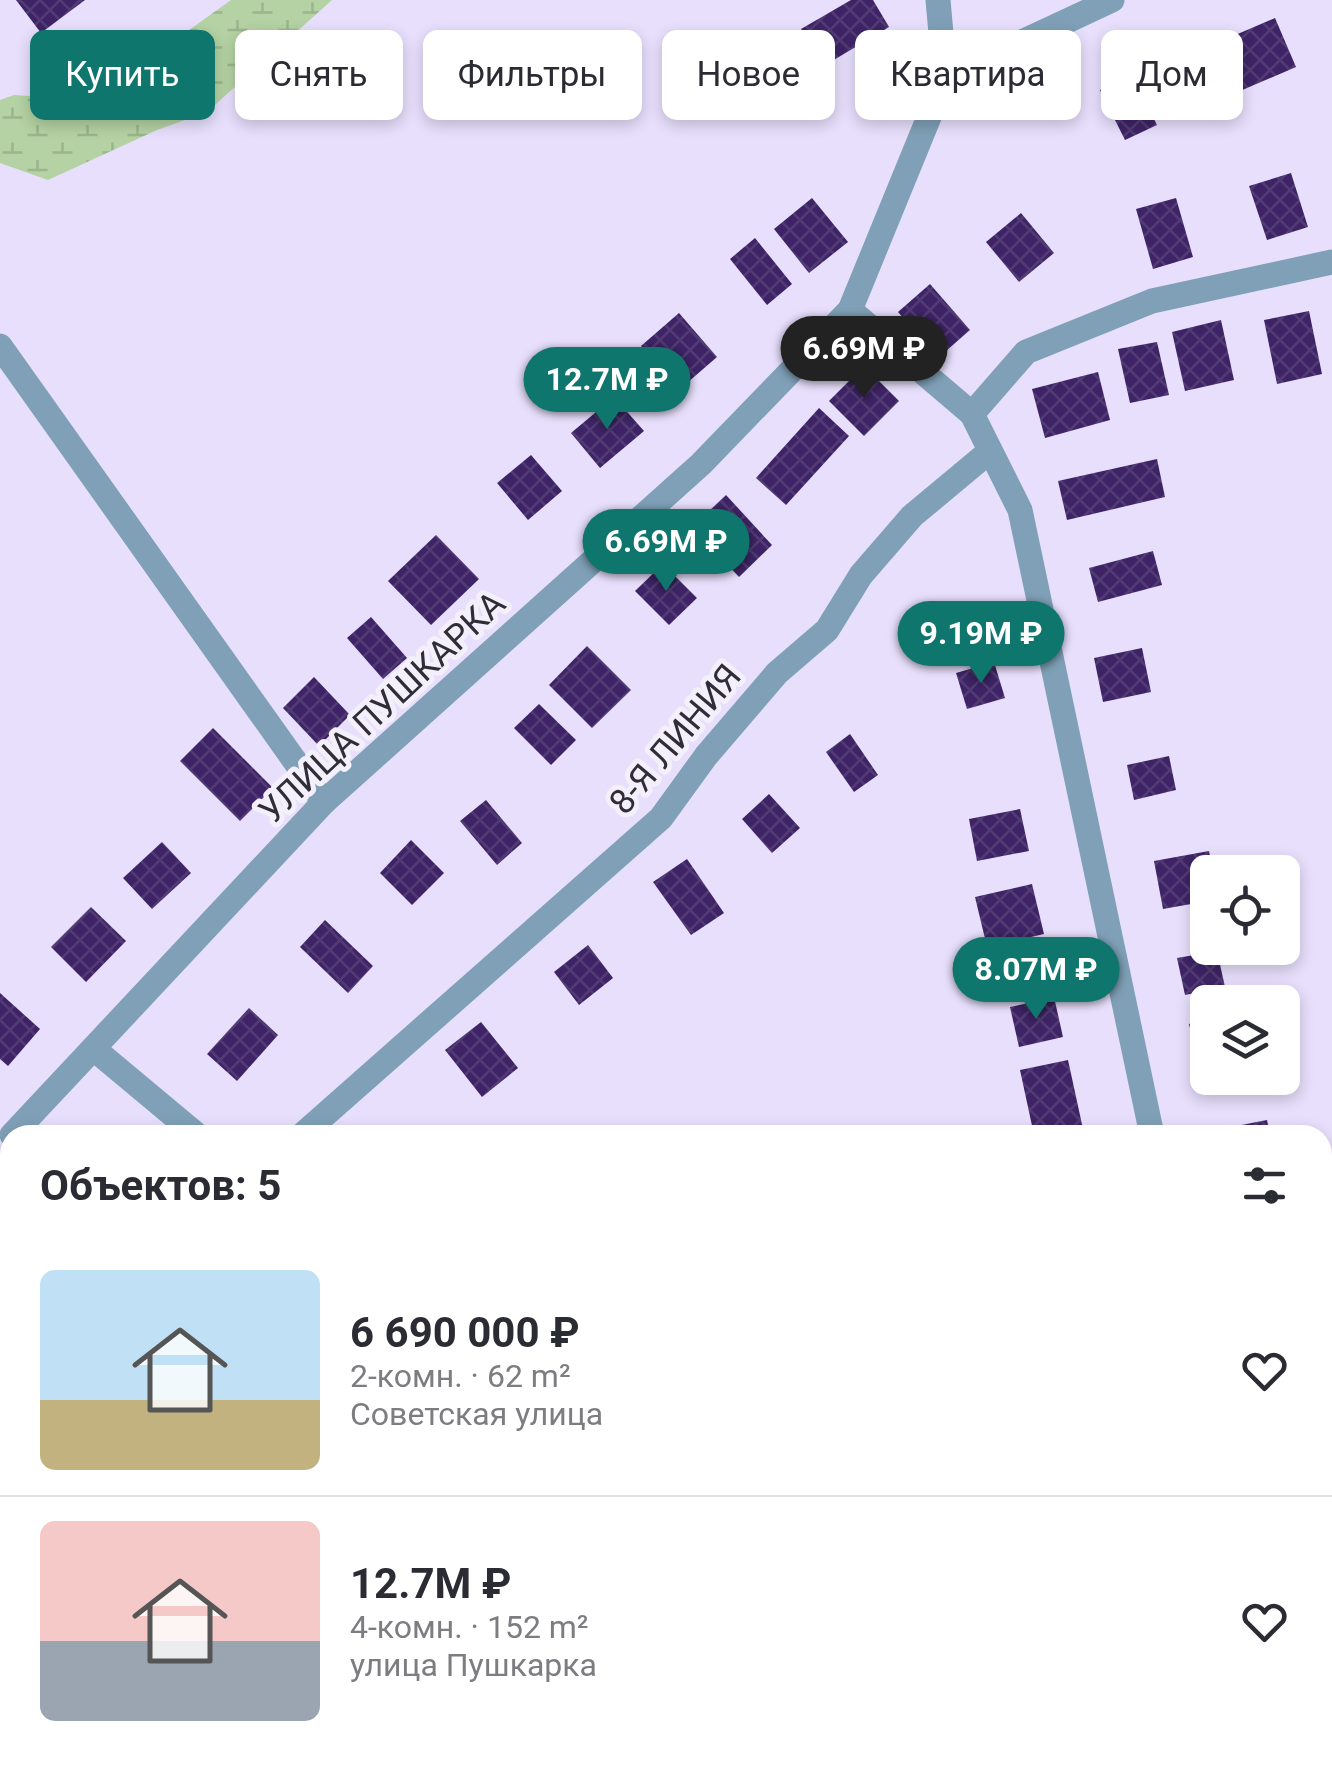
<!DOCTYPE html>
<html lang="ru">
<meta charset="utf-8">
<style>
:root{--surface:#fff;--page:#f7f7f7;--text:#2b2b33;--muted:#7c7c81;--line:#e1e1e2;--accent:#0f766e}
body{margin:0;font-family:Roboto,sans-serif;background:var(--page);color:var(--text);height:100vh;display:flex;flex-direction:column;font-size:38px;white-space:nowrap}
*{box-sizing:border-box;margin:0}
p{font-size:32px;color:var(--muted)}
.icon{flex:none;width:55px;height:55px;fill:none;stroke:currentColor;stroke-width:2;stroke-linecap:round;stroke-linejoin:round}
.map{position:relative;flex:1;overflow:hidden}
.side{position:absolute;left:0px;top:1125px;width:1332px;height:640px;display:flex;flex-direction:column;background:var(--surface);border-radius:30px 30px 0 0;box-shadow:0 5px 15px #0003}
.side>*{flex:none}
.guide{position:absolute;left:30px;top:30px;width:1272px;height:90px;display:flex;gap:20px}
.buttons{position:absolute;left:1190px;top:855px;display:grid;gap:20px}
.buttons a{display:grid;place-items:center;width:110px;height:110px;border-radius:15px;background:var(--surface);box-shadow:0 5px 15px #0003;font-size:50px}
.price{position:absolute;translate:-50% -85px;padding:0 22px;border-radius:35px;background:var(--accent);color:#fff;font-size:32px;line-height:65px;filter:drop-shadow(0 2px 5px #0008)}
.price::after{content:'';position:absolute;left:50%;top:60px;width:30px;height:22px;margin-left:-15px;background:inherit;clip-path:polygon(0 0,100% 0,50% 100%)}
.price.current{background:#222;color:#fff}
ul{padding:0;list-style:none}
li{display:flex;align-items:center;gap:30px;height:250px;padding:0 40px}
li+li{border-top:2px solid var(--line)}
li span{display:grid;place-items:center;flex:none;width:280px;height:200px;border-radius:15px;color:#555}
li>.icon{margin-inline-start:auto}
span .icon{width:120px;height:120px;fill:#fffc;stroke-width:1}
li b{font-size:42px}
h2{display:flex;justify-content:space-between;align-items:center;height:120px;padding:0 40px;font-size:42px}
.pill{padding:0 35px;border-radius:15px;background:var(--surface);box-shadow:0 5px 15px #0003;font-size:35px;line-height:90px}
.pill.current{background:var(--accent);color:#fff}
.map>svg:first-child{display:block}
.wetland{fill:url(#wetland-marsh)}
.water{fill:url(#water-ripples);stroke:#7a94be;stroke-width:2.5}
.building{fill:url(#building-cross-hatch)}
.lines{fill:none;stroke-linecap:round;stroke-linejoin:round}
.minor{stroke:#7fa0b7;stroke-width:25}
.labels{text-anchor:middle;stroke-width:10;stroke-linejoin:round;paint-order:stroke}
.street-label{font-size:35px;fill:#302d38;stroke:#f3f0fb}
</style>
<div class="map">
<svg width="1332" height="1765" viewBox="0 0 1332 1765">
<defs>
<pattern id="wetland-marsh" width="20" height="14" patternUnits="userSpaceOnUse" patternTransform="scale(2.5)"><rect width="20" height="14" fill="#b4d2a3"/><path d="M1 5h8M5 5V1M11 12h8M15 12V8" fill="none" stroke="#9bb58d"/></pattern>
<pattern id="water-ripples" width="26" height="14" patternUnits="userSpaceOnUse" patternTransform="scale(2.5)"><rect width="26" height="14" fill="#99c0f7"/><path d="M2 4q2-2 4 0t4 0M15 11q2-2 4 0t4 0" fill="none" stroke="#84a5d4"/></pattern>
<pattern id="building-cross-hatch" width="8" height="8" patternUnits="userSpaceOnUse" patternTransform="scale(2.5)"><rect width="8" height="8" fill="#3e2466"/><path d="M0 0l8 8M0 8l8-8" fill="none" stroke="#523b74"/></pattern>
</defs>
<rect width="100%" height="100%" fill="#e7dffc"/>
<path class="wetland" d="M231 0H332L207 112 157 130 48 180 0 163V100L14 95 60 98 115 83Z"/>
<path class="water" d="M1332 1325V1390L1323 1393V1326Z"/>
<g class="building">
<path d="M16 0H85L41 33Z"/>
<path d="M851 0H873L889 27 822 67 801 29Z"/>
<path d="M1275 18 1296 67 1233 94 1212 45Z"/>
<path d="M759 50 786 92 744 119 717 77Z"/>
<path d="M1132 75 1157 125 1125 140 1100 90Z"/>
<path d="M1291 173 1308 227 1267 240 1249 186Z"/>
<path d="M812 198 848 242 809 273 774 229Z"/>
<path d="M1176 198 1193 257 1153 269 1136 209Z"/>
<path d="M1021 213 1054 253 1019 282 986 242Z"/>
<path d="M755 238 792 284 767 305 730 259Z"/>
<path d="M930 284 970 330 938 358 898 312Z"/>
<path d="M1309 311 1322 374 1277 384 1264 320Z"/>
<path d="M679 313 717 357 680 389 641 346Z"/>
<path d="M1221 320 1234 380 1185 391 1172 332Z"/>
<path d="M1157 342 1169 395 1130 403 1118 349Z"/>
<path d="M864 366 899 401 864 436 829 401Z"/>
<path d="M1098 372 1110 420 1045 438 1032 389Z"/>
<path d="M614 397 644 431 600 468 571 433Z"/>
<path d="M819 408 849 436 786 505 756 478Z"/>
<path d="M531 455 562 491 528 520 497 483Z"/>
<path d="M1157 459 1165 497 1067 520 1058 481Z"/>
<path d="M726 495 772 545 739 577 692 527Z"/>
<path d="M436 535 479 579 431 625 388 581Z"/>
<path d="M1153 551 1162 585 1098 602 1089 568Z"/>
<path d="M663 564 697 598 669 625 635 591Z"/>
<path d="M371 617 407 658 383 679 347 638Z"/>
<path d="M587 646 631 690 592 728 549 685Z"/>
<path d="M1142 648 1151 692 1103 702 1094 658Z"/>
<path d="M994 662 1005 698 967 709 956 673Z"/>
<path d="M314 677 350 715 319 746 283 708Z"/>
<path d="M539 704 576 740 551 765 514 728Z"/>
<path d="M213 728 273 788 240 821 180 761Z"/>
<path d="M850 734 878 775 854 792 826 752Z"/>
<path d="M1169 756 1176 790 1134 800 1127 765Z"/>
<path d="M769 794 800 828 772 853 742 819Z"/>
<path d="M486 800 522 843 497 865 460 821Z"/>
<path d="M1020 809 1029 851 977 861 969 819Z"/>
<path d="M411 840 444 873 412 905 380 873Z"/>
<path d="M162 842 191 873 152 909 123 878Z"/>
<path d="M1209 851 1213 872H1208V901L1163 909 1154 861Z"/>
<path d="M687 859 724 913 691 935 653 882Z"/>
<path d="M1032 884 1044 934 987 947 975 897Z"/>
<path d="M91 907 126 941 86 982 51 947Z"/>
<path d="M325 920 373 966 348 993 300 947Z"/>
<path d="M588 945 613 978 579 1005 554 972Z"/>
<path d="M1217 951 1225 987 1185 995 1177 958Z"/>
<path d="M0 993 40 1029 8 1066 0 1059Z"/>
<path d="M1054 997 1063 1037 1019 1047 1010 1007Z"/>
<path d="M249 1008 278 1035 237 1081 207 1054Z"/>
<path d="M1208 1018V1078H1240L1243 1087 1208 1095 1189 1024Z"/>
<path d="M481 1022 518 1068 482 1097 445 1050Z"/>
<path d="M1068 1060 1083 1129 1034 1135 1020 1070Z"/>
<path d="M1267 1120 1270 1135H1222L1221 1129Z"/>
<path d="M130 1125 140 1135H121Z"/>
<path d="M1332 1544V1596L1322 1598V1546Z"/>
<path d="M10 1570V1617L5 1620 0 1609V1575Z"/>
<path d="M1332 1662V1697H1331L1322 1664Z"/>
<path d="M10 1723V1751H9L1 1726Z"/>
<path d="M11 1755H51L54 1765H14Z"/>
<path d="M472 1755H507L509 1765H474Z"/>
</g>
<g class="lines">
<g class="minor">
<path d="M945 78 1112 0"/>
<path d="M850 310 972 414 1020 510 1152 1135"/>
<path d="M0 346 324 802"/>
<path d="M972 414 1026 352 1152 301 1332 262"/>
<path d="M94 1049 197 1135"/>
<path d="M12 1135 324 802 701 464 850 310 945 78 938 0"/>
<path d="M302 1135 661 818 706 756 777 673 827 630 861 575 912 516 990 451"/>
<path d="M0 1676 10 1670"/>
<path d="M383 1755 385 1765"/>
<path d="M1288 1755 1291 1765"/>
</g>
</g>
<g class="labels">
<g class="street-label">
<text transform="translate(382 707) rotate(-43)" y="12">УЛИЦА ПУШКАРКА</text>
<text transform="translate(675 739) rotate(-50)" y="12">8-Я ЛИНИЯ</text>
</g>
</g>
</svg>
<div class="buttons">
<a><svg class="icon" aria-label="locate" viewBox="0 0 24 24"><circle cx="12" cy="12" r="6"/><path d="M12 2v4M12 18v4M2 12h4M18 12h4"/></svg></a>
<a><svg class="icon" aria-label="layers" viewBox="0 0 24 24"><path d="M12 4l9 5-9 5-9-5zM3 14l9 5 9-5"/></svg></a>
</div>
<b class="price current" style="left:864px;top:401px">6.69M ₽</b>
<b class="price" style="left:607px;top:432px">12.7M ₽</b>
<b class="price" style="left:666px;top:594px">6.69M ₽</b>
<b class="price" style="left:981px;top:686px">9.19M ₽</b>
<b class="price" style="left:1036px;top:1022px">8.07M ₽</b>
<div class="guide">
<a class="pill current">Купить</a>
<a class="pill">Снять</a>
<a class="pill">Фильтры</a>
<a class="pill">Новое</a>
<a class="pill">Квартира</a>
<a class="pill">Дом</a>
</div>
<section class="side">
<h2>Объектов: 5<svg class="icon" aria-label="filters" viewBox="0 0 24 24"><path d="M4 7h16M4 17h16"/><circle cx="9" cy="7" r="2"/><circle cx="15" cy="17" r="2"/></svg></h2>
<ul>
<li><span style="background:linear-gradient(#bfe0f5 65%,#c2b280 0)"><svg class="icon" aria-label="home" viewBox="0 0 24 24"><path d="M3 11l9-7 9 7M6 9v11h12V9"/></svg></span><div><b>6 690 000 ₽</b><p>2-комн. · 62 m²</p><p>Советская улица</p></div><svg class="icon" aria-label="heart" viewBox="0 0 24 24"><path d="M12 20l-8-8c-3-5 5-10 8-4 3-6 11-1 8 4z"/></svg></li>
<li><span style="background:linear-gradient(#f6c9c9 60%,#9aa5b1 0)"><svg class="icon" aria-label="home" viewBox="0 0 24 24"><path d="M3 11l9-7 9 7M6 9v11h12V9"/></svg></span><div><b>12.7M ₽</b><p>4-комн. · 152 m²</p><p>улица Пушкарка</p></div><svg class="icon" aria-label="heart" viewBox="0 0 24 24"><path d="M12 20l-8-8c-3-5 5-10 8-4 3-6 11-1 8 4z"/></svg></li>
</ul>
</section>
</div>
